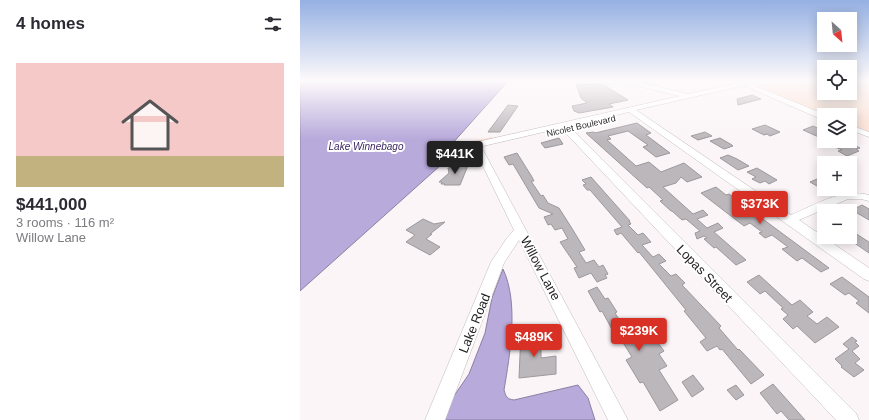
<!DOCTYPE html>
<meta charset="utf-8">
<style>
:root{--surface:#fff;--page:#f7f7f7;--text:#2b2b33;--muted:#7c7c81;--line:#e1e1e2;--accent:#d93025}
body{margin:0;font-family:Arial,sans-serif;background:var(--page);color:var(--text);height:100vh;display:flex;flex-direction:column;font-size:15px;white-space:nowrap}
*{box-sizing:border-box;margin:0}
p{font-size:13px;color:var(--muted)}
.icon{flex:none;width:22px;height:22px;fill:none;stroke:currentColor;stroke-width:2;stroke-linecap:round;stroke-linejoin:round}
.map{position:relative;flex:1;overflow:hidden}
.details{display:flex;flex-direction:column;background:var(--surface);width:300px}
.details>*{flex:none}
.needle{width:26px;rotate:153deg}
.fabs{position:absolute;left:517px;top:12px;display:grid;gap:8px}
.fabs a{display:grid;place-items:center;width:40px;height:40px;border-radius:0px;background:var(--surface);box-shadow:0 2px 10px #0003;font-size:20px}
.price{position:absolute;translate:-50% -34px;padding:0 9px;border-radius:4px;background:var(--accent);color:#fff;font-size:13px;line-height:26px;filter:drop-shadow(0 1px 2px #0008)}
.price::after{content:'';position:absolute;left:50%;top:24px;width:12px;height:9px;margin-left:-6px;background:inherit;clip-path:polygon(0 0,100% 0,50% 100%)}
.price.current{background:#222;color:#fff}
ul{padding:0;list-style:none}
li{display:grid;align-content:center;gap:8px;height:212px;padding:0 16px}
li+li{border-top:1px solid var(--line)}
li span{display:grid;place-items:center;height:124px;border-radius:0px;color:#555}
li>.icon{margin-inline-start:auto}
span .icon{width:72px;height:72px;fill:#fffc;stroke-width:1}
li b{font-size:17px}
h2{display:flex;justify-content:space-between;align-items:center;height:48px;padding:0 16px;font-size:17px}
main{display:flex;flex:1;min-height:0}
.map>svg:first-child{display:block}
.green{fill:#fbdfd1}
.water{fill:#b8aadb;stroke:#8b80a3}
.building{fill:#bbb7bb;stroke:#9c989c}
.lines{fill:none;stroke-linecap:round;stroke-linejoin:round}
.minor-casing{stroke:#bfb9bb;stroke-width:1}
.minor{fill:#fff;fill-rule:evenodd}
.labels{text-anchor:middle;stroke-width:4;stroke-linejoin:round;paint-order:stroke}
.far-street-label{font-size:9px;fill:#221f20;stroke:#fff}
.far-water-label{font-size:10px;font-style:italic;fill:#3c2762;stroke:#fff}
.near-street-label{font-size:13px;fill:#221f20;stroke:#fff}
</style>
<main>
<section class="details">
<h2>4 homes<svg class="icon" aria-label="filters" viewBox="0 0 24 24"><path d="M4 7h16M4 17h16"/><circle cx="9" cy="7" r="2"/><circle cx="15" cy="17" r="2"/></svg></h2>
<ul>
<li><span style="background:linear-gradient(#f6c9c9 75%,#c2b280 0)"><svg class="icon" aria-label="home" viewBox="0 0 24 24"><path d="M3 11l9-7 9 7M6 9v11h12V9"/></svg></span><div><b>$441,000</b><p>3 rooms · 116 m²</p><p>Willow Lane</p></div></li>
</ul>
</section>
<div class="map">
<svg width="569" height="420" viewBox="0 0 569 420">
<rect width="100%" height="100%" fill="#fbf5f7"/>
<g class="green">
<path d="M482 80H524V93H550V87L569 82V133L550 125V115H524L456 87Z"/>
<path d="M192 137 193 140 178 146 179 155 142 164 151 146Z"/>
</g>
<g class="water">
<path d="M0 80H209L151 145 142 164 0 291Z"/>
<path d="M203 269C219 303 210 354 204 390 206 397 207 399 214 400L278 385 288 398 295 420H142L145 409 169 374 185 333 192 298Z"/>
</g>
<g class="building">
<path d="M276 84 304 85 328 100 309 104 313 107 279 113 274 111 272 106 287 103 281 98Z"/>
<path d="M452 95 461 99 438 105 437 99Z"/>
<path d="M208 105 218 106 200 132H188Z"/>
<path d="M337 123 351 133 346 135 370 153 356 157 343 147 348 145 328 131 308 136 311 139 307 140 336 166 349 162 361 172 384 163 402 177 387 182 381 177 376 183 363 187 393 214 403 210 408 215 397 219 407 228 418 223 423 228 414 232 446 260 436 265 416 247 414 248 404 239 407 238 404 236 397 239 395 233 400 231 386 219 382 220 372 211H371L360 201 363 200 349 187 347 188 286 133 294 132 295 133Z"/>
<path d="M465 125 480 132 470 136 467 134 464 135 452 129Z"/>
<path d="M513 126 524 131V137L521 138 503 130Z"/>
<path d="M405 132 412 136 398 140 391 136Z"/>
<path d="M259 138 263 144 245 148 241 143Z"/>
<path d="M420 138 432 145 433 146 424 149 410 141Z"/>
<path d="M530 141H546L560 148 556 149 559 151 547 156 538 151 542 150 535 147 539 145Z"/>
<path d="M217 153 232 177 234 181H231L241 196 243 195 248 203 259 208 273 230 285 250 279 252 286 263 294 260 299 267 303 265 308 274 305 275 307 278 297 282 291 273 279 278 274 268 277 267 260 242 268 239 262 228 255 230 251 224 248 225 244 217 253 214 239 208 213 164 209 165 204 157Z"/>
<path d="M428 155 437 159 449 166 438 170 420 158Z"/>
<path d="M169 163 160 185H144L145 184H141L142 182H139L149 173 148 168Z"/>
<path d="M457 168 477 180 469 184 465 181 460 183 452 179 456 177 447 172Z"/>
<path d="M524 176V190L510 182Z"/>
<path d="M291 177 330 221H329L331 224 328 225 338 235 343 233 351 242 342 245 353 257 359 254 366 261 359 264 371 276 376 274 385 283 382 285 421 326 419 328 438 350 439 349 464 375 451 384 422 349 420 350 417 346 407 351 400 342 406 338 384 311 386 310 339 252 338 253 321 233 317 235 314 230 322 227 290 190H287L283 185 286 184 282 180Z"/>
<path d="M416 187 426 195 429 194 529 268 521 272 502 258 497 261 482 249 488 247 472 235 465 238 459 233 462 232 450 223 444 226 401 193Z"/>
<path d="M562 205 569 209V220L552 210Z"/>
<path d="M123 219 134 224 145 222 130 234H132L126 239 140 247 130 255 106 242 115 235 106 230Z"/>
<path d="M550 230 569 242V253L550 240Z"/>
<path d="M459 275 492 305 500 300 513 312 507 316 517 324 527 317 539 327 515 343 497 326 493 329 483 319 488 315 481 309 483 308 465 291 460 294 447 282Z"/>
<path d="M542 277 569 297V313L556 303 559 301 549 293 545 295 530 284Z"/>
<path d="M297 287 305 299 308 298 317 312 315 313 324 327 339 319 356 344 358 343 364 351 359 354 367 366 359 370 378 400 360 411 343 382 340 383 326 360 332 357 322 341 319 342 302 311 300 312 288 291Z"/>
<path d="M233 331V336L241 335V358L256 356V374L219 378 221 332Z"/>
<path d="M552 337 557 341 555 342 559 346 552 351 560 359 555 363 564 370 554 377 541 367 542 366 535 359 549 349 543 344Z"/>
<path d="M393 375 404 389 392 397 382 382Z"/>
<path d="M473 384 505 420H489L481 411 477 414 460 393Z"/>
<path d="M436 385 444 395 436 400 427 390Z"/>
</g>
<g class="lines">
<defs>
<g id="minor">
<path d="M254 80H330L388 94 452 80H462L460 82 479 80 478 81 455 86 526 115H524V119H521L447 87V85L450 84 336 110 491 215C515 205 542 188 569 195V201L561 199H548L499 220 569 268V281L564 279 329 112 269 126 556 413 559 420H536L261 128 179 147 183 150 328 420H308L219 240 204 263 145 420H125L191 262 207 238 214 230 176 152 168 148 177 142 380 96 330 84 257 82Z"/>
<path d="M550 125 569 132V137L550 130Z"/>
</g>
</defs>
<use href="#minor" class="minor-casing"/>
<use href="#minor" class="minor"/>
</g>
<linearGradient id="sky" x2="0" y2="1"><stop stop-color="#95b0e3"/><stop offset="0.58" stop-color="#fdfafb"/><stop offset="1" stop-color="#fdfafb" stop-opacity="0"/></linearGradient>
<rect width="569" height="139" fill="url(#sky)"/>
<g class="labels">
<g class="far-street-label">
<text transform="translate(281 126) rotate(-13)" y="3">Nicolet Boulevard</text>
</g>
<g class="far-water-label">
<text x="66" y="150">Lake Winnebago</text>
</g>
<g class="near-street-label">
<text transform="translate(241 268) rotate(62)" y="5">Willow Lane</text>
<text transform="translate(405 273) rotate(46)" y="5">Lopas Street</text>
<text transform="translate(174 323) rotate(-68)" y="5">Lake Road</text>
</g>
</g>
</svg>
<div class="fabs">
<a><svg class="needle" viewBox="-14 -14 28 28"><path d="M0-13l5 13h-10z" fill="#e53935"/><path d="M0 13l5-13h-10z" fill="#7c7c81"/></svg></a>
<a><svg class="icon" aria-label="locate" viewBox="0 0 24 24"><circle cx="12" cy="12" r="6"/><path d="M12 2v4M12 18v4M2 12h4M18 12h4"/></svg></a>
<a><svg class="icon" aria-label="layers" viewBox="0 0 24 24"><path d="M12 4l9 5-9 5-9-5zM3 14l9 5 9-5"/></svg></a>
<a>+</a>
<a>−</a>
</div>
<b class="price current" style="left:155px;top:175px">$441K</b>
<b class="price" style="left:460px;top:225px">$373K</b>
<b class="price" style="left:339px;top:352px">$239K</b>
<b class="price" style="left:234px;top:358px">$489K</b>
</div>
</main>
